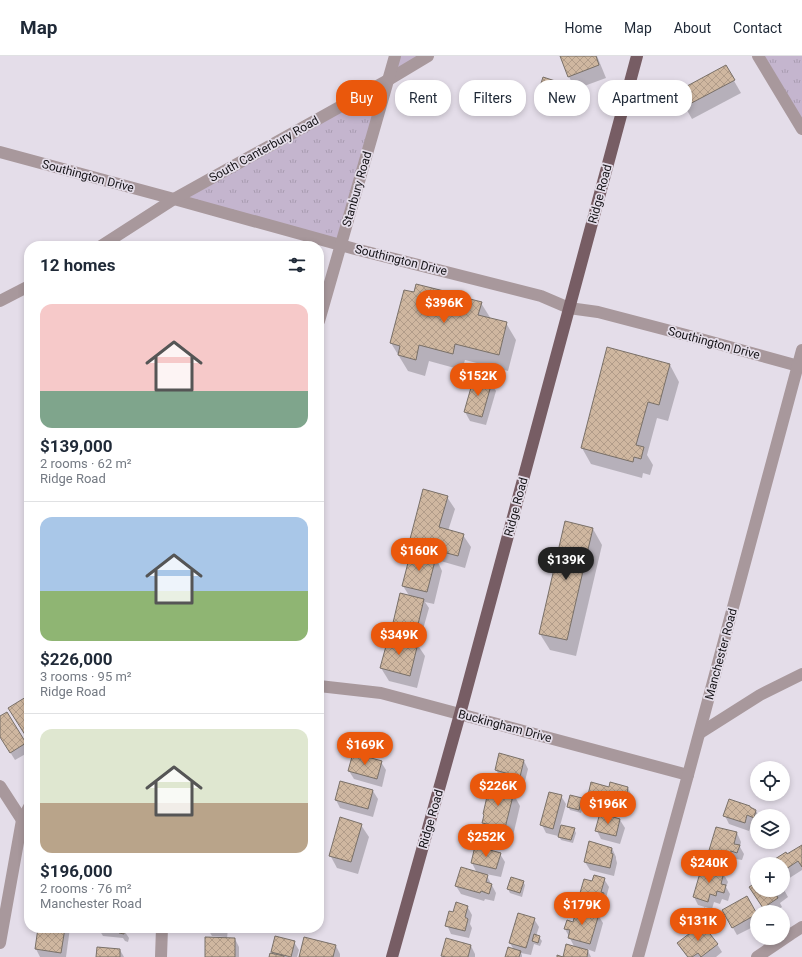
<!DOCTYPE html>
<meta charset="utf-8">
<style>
:root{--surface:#fff;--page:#f2f2f3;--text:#1f2937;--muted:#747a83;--line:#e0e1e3;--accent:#ea580c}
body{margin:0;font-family:Roboto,sans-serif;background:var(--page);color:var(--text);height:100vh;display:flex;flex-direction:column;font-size:15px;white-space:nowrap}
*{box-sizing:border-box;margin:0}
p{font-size:13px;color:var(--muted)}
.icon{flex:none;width:22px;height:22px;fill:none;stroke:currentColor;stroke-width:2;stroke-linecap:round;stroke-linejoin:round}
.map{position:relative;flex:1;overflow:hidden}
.drawer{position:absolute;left:24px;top:185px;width:300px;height:692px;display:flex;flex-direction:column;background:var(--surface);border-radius:16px;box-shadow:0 2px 6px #0003}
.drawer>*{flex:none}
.banner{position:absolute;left:336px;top:24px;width:380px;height:36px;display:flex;gap:8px}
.controls{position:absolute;left:750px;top:705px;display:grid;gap:8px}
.controls a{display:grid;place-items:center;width:40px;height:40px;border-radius:50%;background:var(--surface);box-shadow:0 2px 6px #0003;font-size:20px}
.price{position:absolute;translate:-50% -34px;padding:0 9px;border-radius:14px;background:var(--accent);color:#fff;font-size:13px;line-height:26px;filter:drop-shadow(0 1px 2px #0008)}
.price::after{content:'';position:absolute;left:50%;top:24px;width:12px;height:9px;margin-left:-6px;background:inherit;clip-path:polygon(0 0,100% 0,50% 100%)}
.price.current{background:#222;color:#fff}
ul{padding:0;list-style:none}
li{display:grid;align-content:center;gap:8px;height:212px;padding:0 16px}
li+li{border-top:1px solid var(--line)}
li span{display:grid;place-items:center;height:124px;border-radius:12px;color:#555}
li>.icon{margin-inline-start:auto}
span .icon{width:72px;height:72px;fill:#fffc;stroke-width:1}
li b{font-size:17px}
h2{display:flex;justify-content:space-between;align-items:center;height:48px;padding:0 16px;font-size:17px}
.tag{padding:0 14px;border-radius:16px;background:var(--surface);box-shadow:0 2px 6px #0003;font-size:14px;line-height:36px}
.tag.current{background:var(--accent);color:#fff}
header{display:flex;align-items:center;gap:24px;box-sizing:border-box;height:56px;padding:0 20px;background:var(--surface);border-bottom:1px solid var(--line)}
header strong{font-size:19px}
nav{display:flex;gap:22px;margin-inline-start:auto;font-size:14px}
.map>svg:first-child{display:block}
.grass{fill:url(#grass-tufts)}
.shadow{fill:#0003}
.building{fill:url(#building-cross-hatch);stroke:#797068}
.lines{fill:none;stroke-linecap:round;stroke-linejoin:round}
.minor{stroke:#a8989c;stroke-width:12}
.primary{stroke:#775d64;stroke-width:12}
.labels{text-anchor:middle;stroke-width:3.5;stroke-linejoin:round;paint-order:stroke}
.street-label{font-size:12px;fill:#141216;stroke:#e4dde9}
</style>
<header>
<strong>Map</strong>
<nav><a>Home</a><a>Map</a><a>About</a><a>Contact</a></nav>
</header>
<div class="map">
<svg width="802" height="901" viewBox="0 0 802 901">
<defs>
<pattern id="grass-tufts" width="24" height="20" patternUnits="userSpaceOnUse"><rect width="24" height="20" fill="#c4b5ce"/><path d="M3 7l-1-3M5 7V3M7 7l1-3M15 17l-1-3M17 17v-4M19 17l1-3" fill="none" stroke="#a89bb0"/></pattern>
<pattern id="building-cross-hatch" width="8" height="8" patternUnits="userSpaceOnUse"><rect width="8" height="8" fill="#cfb7a0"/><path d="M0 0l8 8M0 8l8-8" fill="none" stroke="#b19c89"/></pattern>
</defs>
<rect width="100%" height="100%" fill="#e4dde9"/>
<g class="grass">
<path d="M395 0H428L388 24 340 189 174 143 388 24Z"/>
<path d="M758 0H802V73Z"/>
</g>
<g class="shadow">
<path d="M561 0H597L606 22 576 33 569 21Z"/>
<path d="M726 11 741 37 692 63 677 37Z"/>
<path d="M579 34 584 42 578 60 542 48 538 40Z"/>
<path d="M448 237 452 244 466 248 481 247 491 263 506 267 516 284 508 315 465 304 462 314 429 305 425 320 408 315 391 287 415 238Z"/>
<path d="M670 309 679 326 668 365 657 362 647 399 653 409 650 419 643 417 642 422 591 408 582 392Z"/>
<path d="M474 322 491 327 496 335 486 369 470 365 465 356Z"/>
<path d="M447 441 455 453 448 475 463 479 471 491 465 512 437 504 442 515 434 548 425 546 429 552 420 584 398 579 393 570 410 541 403 530 416 497 410 487Z"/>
<path d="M593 473 602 489 576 600 550 594 540 578Z"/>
<path d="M417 588 425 600 417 632 389 625 381 612Z"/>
<path d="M0 661 25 687 29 694V696L15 704 0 680Z"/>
<path d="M524 705 528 713 524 729 501 722 496 714Z"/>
<path d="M381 706 386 714 382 731 354 723 349 715Z"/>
<path d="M341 726 373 735 378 743 373 761 340 752 336 744Z"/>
<path d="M610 732H628L632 740 631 745 633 747 630 758 611 753 607 745 606 750 594 747 589 739Z"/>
<path d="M513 737 520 750 512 784 491 779 483 766 491 738Z"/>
<path d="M561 740 566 748 560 770 574 773 576 777 573 787 561 784 558 778V780L546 777 542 769Z"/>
<path d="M582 743 584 747 581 757 570 754 568 750Z"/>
<path d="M319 748 324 756 319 772Z"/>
<path d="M756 755 759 760H757V769L752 767 749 775 729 768 725 760Z"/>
<path d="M620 764 625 772 620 788 601 783 597 775Z"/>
<path d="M361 769 369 781 358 818 337 812 330 799Z"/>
<path d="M737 777 741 786 740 791 744 798 742 804 736 803 734 808 728 806 726 813 713 809 708 801Z"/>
<path d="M802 790V814L788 823 783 815V808H779L787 799Z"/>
<path d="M612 792 616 801V803L617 807 614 820 590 814 585 806Z"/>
<path d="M500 798 505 806 501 821 486 818 496 837 494 845 485 843 484 845 461 838 456 830 477 817 472 807Z"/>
<path d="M723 817 728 826 726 831 730 838 728 845 722 843 720 848 714 846 712 853 698 849 694 841Z"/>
<path d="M511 822 523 826 525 829 522 841 510 837 508 833Z"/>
<path d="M604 823 609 831 606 842 608 846 605 858 584 852 579 844 593 826Z"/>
<path d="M757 828V834H783V832L788 841 780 847 782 851 774 856H766L755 840Z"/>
<path d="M747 841 757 859V869L737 879 723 854Z"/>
<path d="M467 850 472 859 470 868 472 872 469 882 451 878 447 869 454 857Z"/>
<path d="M710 855 712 860 714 859 718 866 717 868 712 860 711 863 705 862 703 858Z"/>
<path d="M598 859 603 867 595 896 587 893 591 901H564L575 892 565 873 573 867Z"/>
<path d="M534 863 539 871 536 880 539 881 542 885 540 890 534 888 531 899 521 897 522 899V901H506L514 894 510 887Z"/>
<path d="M39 872H70L66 901H40L36 893Z"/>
<path d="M98 872H125V876L129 882 128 886 125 885 123 882 103 880Z"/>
<path d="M207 872H228L227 883H235L239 891V901H206L225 883V881L212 880Z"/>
<path d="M294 886 299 894 297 901H270L274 899 272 895Z"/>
<path d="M678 888H717L722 896 716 901H687Z"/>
<path d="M336 890 340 898V901H300Z"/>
<path d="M471 890 475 898V901H443L442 900Z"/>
<path d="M120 894 124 901H97Z"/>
</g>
<g class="building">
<path d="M560 0H596L599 9 568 21Z"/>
<path d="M726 9 735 24 684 51 676 36Z"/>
<path d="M543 21 580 33 573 52 537 40Z"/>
<path d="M416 228 448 236 447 242 465 247 466 242 482 246 478 259 507 266 499 299 455 288 453 298 419 289 416 304 398 299 400 290 390 287 404 234 414 236Z"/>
<path d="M607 291 670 308 659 349 648 346 636 389 644 391 641 403 634 401 633 406 581 392Z"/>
<path d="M474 321 492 326 482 361 464 356Z"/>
<path d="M423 433 448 440 439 471 464 478 458 500 409 487Z"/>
<path d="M565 465 593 472 567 584 539 578Z"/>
<path d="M411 495 436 501 427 536 402 530Z"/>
<path d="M400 537 424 543 416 577 392 571Z"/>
<path d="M389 579 418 587 410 620 380 612Z"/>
<path d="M26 641 29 643V685L8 652Z"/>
<path d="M7 656 26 687 10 697 0 681V660Z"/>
<path d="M353 697 382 705 377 723 348 715Z"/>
<path d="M499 697 524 704 520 721 495 714Z"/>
<path d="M340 725 373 734 368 753 335 744Z"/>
<path d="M591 726 609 731 610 726 628 731 627 737 629 738 625 750 605 745 607 738 603 737 601 742 588 739Z"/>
<path d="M492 731 514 736 505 772 482 767 484 759 483 758 488 736 490 737Z"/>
<path d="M549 736 562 739 553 773 540 769Z"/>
<path d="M570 739 582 742 579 754 567 751Z"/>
<path d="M729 743 750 750V751L756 754 754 762 747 759 745 767 723 760Z"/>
<path d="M600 757 620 763 616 780 595 775Z"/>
<path d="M340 761 362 768 351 806 329 800Z"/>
<path d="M561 769 575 772 571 784 558 781Z"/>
<path d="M716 771 737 776 734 788 740 789 737 797 731 795 730 800 724 798 722 805 707 801Z"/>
<path d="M589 785 612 792 611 797 613 798 610 812 584 806Z"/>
<path d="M802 789V811L798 805 783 815V808H778L775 803 786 796 787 798Z"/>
<path d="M475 790 501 797 496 813 471 807Z"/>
<path d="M702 810 724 816 721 828 726 829 724 837 717 835 716 840 710 838 708 846 693 841Z"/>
<path d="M461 811 488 819 486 826 492 828 489 838 481 835 480 837 455 830Z"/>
<path d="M594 819 605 822 601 836 604 837 600 851 578 844 584 823 592 825Z"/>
<path d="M511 821 524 825 520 837 507 833Z"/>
<path d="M757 826V834H782L776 838 778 842 763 852 749 831Z"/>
<path d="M747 840 757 858 732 872 722 854Z"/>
<path d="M456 846 468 850 465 861 468 863 465 875 445 870 449 855 453 856Z"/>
<path d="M577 852 599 858 590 888 568 882 570 874 564 873 567 864 573 866Z"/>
<path d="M704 852 710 855 709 860 702 858Z"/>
<path d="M518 857 535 862 526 892 509 887Z"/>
<path d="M714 858 717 862 714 864 711 860Z"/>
<path d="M702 868 718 888 701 901 698 897 692 901H688L677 887Z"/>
<path d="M38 872H65L61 897 35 893Z"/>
<path d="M97 872H122L124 873V878L119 877 120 874Z"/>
<path d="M534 878 540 880 538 887 532 885Z"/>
<path d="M275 880 295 885 291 901 271 896Z"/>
<path d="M205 881 235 882V901H205Z"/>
<path d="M304 881 336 889 333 901H299Z"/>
<path d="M446 882 471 889 468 901H446L441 900Z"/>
<path d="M566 888 588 894 587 901H557V899L563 901Z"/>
<path d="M97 891 120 893V901H96Z"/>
<path d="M508 891 521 895 519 901H505Z"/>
<path d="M270 897 284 900V901H269Z"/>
</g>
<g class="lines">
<g class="minor">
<path d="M758 0 802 73"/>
<path d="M0 96 174 143 355 193 541 240 569 252 598 256 686 279 802 311"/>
<path d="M101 190 174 143 388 24 428 0"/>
<path d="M0 245 29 230"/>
<path d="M319 265 395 0"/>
<path d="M319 630 381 637 688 719"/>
<path d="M700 677 760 639 802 618"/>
<path d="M0 730 22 764"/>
<path d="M0 887 22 764 29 751"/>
<path d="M161 901 162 872"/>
<path d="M638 901 688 719 802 294"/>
<path d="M757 901 791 878 802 871"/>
</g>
<path class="primary" d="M392 901 460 658 637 0"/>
</g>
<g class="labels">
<g class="street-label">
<text transform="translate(264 93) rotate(-29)" y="4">South Canterbury Road</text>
<text transform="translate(88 120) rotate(15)" y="4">Southington Drive</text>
<text transform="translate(357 133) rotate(-74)" y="4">Stanbury Road</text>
<text transform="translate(600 138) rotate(-75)" y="4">Ridge Road</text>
<text transform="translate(401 204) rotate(14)" y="4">Southington Drive</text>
<text transform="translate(714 287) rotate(15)" y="4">Southington Drive</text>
<text transform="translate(516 451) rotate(-75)" y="4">Ridge Road</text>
<text transform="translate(721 598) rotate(-75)" y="4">Manchester Road</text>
<text transform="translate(505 670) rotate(15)" y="4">Buckingham Drive</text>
<text transform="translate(431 763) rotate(-74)" y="4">Ridge Road</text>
</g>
</g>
</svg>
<div class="controls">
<a><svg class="icon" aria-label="locate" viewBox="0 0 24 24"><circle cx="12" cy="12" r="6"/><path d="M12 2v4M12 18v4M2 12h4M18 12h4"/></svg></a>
<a><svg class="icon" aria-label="layers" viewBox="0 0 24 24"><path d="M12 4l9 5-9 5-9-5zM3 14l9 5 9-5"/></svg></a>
<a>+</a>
<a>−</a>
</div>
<b class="price" style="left:444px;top:268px">$396K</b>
<b class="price" style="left:478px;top:341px">$152K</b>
<b class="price" style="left:419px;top:516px">$160K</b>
<b class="price current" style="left:566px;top:525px">$139K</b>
<b class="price" style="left:399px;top:600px">$349K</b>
<b class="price" style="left:365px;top:710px">$169K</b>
<b class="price" style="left:498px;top:751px">$226K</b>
<b class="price" style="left:608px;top:769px">$196K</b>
<b class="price" style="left:486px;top:802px">$252K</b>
<b class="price" style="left:709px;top:828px">$240K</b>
<b class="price" style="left:582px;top:870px">$179K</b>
<b class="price" style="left:698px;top:886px">$131K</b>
<div class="banner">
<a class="tag current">Buy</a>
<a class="tag">Rent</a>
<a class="tag">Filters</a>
<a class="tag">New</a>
<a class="tag">Apartment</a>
</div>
<section class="drawer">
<h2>12 homes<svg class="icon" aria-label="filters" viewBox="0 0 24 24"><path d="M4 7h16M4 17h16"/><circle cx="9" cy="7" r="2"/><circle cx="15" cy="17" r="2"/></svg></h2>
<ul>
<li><span style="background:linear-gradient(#f6c9c9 70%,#7fa58c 0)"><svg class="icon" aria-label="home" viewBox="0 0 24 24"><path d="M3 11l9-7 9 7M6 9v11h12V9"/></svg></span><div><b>$139,000</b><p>2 rooms · 62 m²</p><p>Ridge Road</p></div></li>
<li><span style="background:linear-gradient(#a9c7e8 60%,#8fb573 0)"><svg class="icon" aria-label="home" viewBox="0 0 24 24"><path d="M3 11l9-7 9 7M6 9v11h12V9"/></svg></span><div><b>$226,000</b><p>3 rooms · 95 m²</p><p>Ridge Road</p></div></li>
<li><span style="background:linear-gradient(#dfe7d0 60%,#b9a48a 0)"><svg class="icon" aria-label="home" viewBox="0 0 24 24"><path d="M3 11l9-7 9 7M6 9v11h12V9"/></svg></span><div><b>$196,000</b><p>2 rooms · 76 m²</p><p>Manchester Road</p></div></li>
</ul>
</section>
</div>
